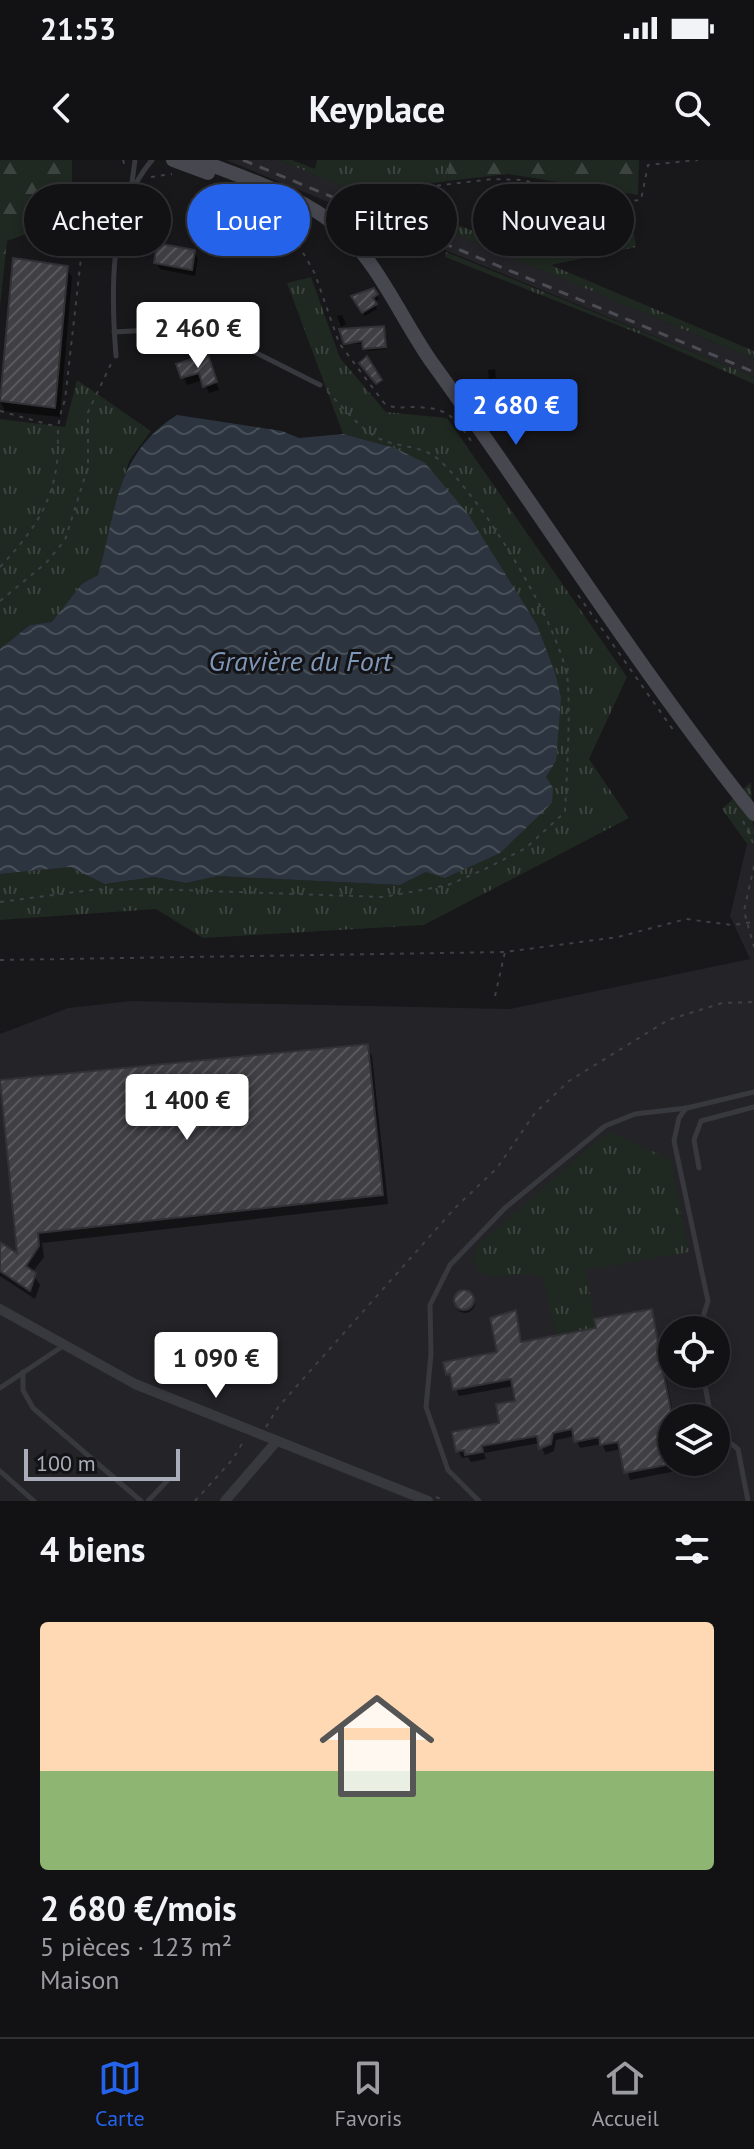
<!DOCTYPE html>
<html lang="fr">
<meta charset="utf-8">
<style>
:root{--surface:#121114;--page:#1b1a1d;--text:#f1f3f6;--muted:#9c9da0;--line:#313134;--accent:#2563eb}
body{margin:0;font-family:"PT Sans",sans-serif;background:var(--page);color:var(--text);height:100vh;display:flex;flex-direction:column;font-size:30px;white-space:nowrap}
*{box-sizing:border-box;margin:0}
p{font-size:26px;color:var(--muted)}
.icon{flex:none;width:44px;height:44px;fill:none;stroke:currentColor;stroke-width:2;stroke-linecap:round;stroke-linejoin:round}
.map{position:relative;height:1341px;overflow:hidden}
.drawer{display:flex;flex-direction:column;background:var(--surface);flex:1}
.drawer>*{flex:none}
.hud{position:absolute;left:24px;top:24px;width:706px;height:72px;display:flex;gap:16px}
.controls{position:absolute;left:658px;top:1156px;display:grid;gap:16px}
.controls a{display:grid;place-items:center;width:72px;height:72px;border-radius:50%;background:var(--surface);box-shadow:0 4px 12px #0003,0 0 0 2px var(--line);font-size:40px}
.scale{position:absolute;left:24px;bottom:20px;width:156px;box-sizing:border-box;padding-left:8px;border:4px solid #a9adba;border-top:0;font-size:22px;line-height:28px;white-space:nowrap;color:#a9adba;-webkit-text-stroke:6px #131215;paint-order:stroke}
.price{position:absolute;translate:-50% -68px;padding:0 18px;border-radius:8px;background:#fff;color:#222;font-size:26px;line-height:52px;filter:drop-shadow(0 2px 4px #0008)}
.price::after{content:'';position:absolute;left:50%;top:48px;width:24px;height:18px;margin-left:-12px;background:inherit;clip-path:polygon(0 0,100% 0,50% 100%)}
.price.on{background:var(--accent);color:#fff}
ul{padding:0;list-style:none}
li{display:grid;align-content:center;gap:16px;height:424px;padding:0 40px}
li span{display:grid;place-items:center;height:248px;border-radius:8px;color:#555}
li>.icon{margin-inline-start:auto}
span .icon{width:144px;height:144px;fill:#fffc;stroke-width:1}
li b{font-size:34px}
h2{display:flex;justify-content:space-between;align-items:center;height:96px;padding:0 40px;font-size:34px}
.tag{padding:0 28px;border-radius:36px;background:var(--surface);box-shadow:0 4px 12px #0003,0 0 0 2px var(--line);font-size:28px;line-height:72px}
.tag.on{background:var(--accent);color:#fff}
.status{display:flex;justify-content:space-between;align-items:center;height:56px;padding:0 40px;background:var(--surface);direction:ltr}
.status svg{height:22px;fill:currentColor}
header{display:flex;justify-content:space-between;align-items:center;height:104px;padding:0 40px;background:var(--surface);font-size:36px;font-weight:700}
.menu{display:flex;justify-content:space-around;align-items:center;height:112px;border-top:2px solid var(--line);background:var(--surface);font-size:22px;color:var(--muted)}
.menu a{display:grid;justify-items:center;gap:4px}
.menu .on{color:var(--accent)}
.map>svg:first-child{display:block}
.built{fill:#242327;fill-rule:evenodd}
.grass{fill:url(#grass-tufts)}
.forest{fill:url(#forest-firs)}
.water{fill:url(#water-waves)}
.shadow{fill:#0007}
.building{fill:url(#building-hatch);stroke:#323136;stroke-width:2}
.lines{fill:none;stroke-linecap:round;stroke-linejoin:round}
.path{stroke:#3e4046;stroke-width:2;stroke-dasharray:4 6;stroke-linecap:butt}
.service{stroke:#38393f;stroke-width:5}
.minor{stroke:#38393f;stroke-width:10}
.secondary{stroke:#46474f;stroke-width:14}
.rail{stroke:#4b4c54;stroke-width:3;stroke-dasharray:10 8;stroke-linecap:butt}
.labels{text-anchor:middle;stroke-width:6;stroke-linejoin:round;paint-order:stroke}
.water-label{font-size:28px;font-style:italic;fill:#7e97b7;stroke:#131215}
</style>
<div class="status"><b>21:53</b><svg viewBox="0 0 49 12"><path d="M0 12V9h3v3zM5 12V6h3v6zM10 12V3h3v9zM15 12V0h3v12zM26 1h20v11H26zM47 4h2v5h-2z"/></svg></div>
<header><svg class="icon" aria-label="back" viewBox="0 0 24 24"><path d="M15 5l-7 7 7 7"/></svg>Keyplace<svg class="icon" aria-label="search" viewBox="0 0 24 24"><circle cx="10" cy="10" r="6"/><path d="M15 15l6 6"/></svg></header>
<div class="map">
<svg width="754" height="1341" viewBox="0 0 754 1341">
<defs>
<pattern id="grass-tufts" width="24" height="20" patternUnits="userSpaceOnUse" patternTransform="scale(2)"><rect width="24" height="20" fill="#1f2821"/><path d="M3 7l-1-3M5 7V3M7 7l1-3M15 17l-1-3M17 17v-4M19 17l1-3" fill="none" stroke="#3d443f"/></pattern>
<pattern id="forest-firs" width="22" height="20" patternUnits="userSpaceOnUse" patternTransform="scale(2)"><rect width="22" height="20" fill="#1f2821"/><path d="M5 1l3.5 6h-7zM16 11l3.5 6h-7z" fill="#3d443f"/></pattern>
<pattern id="water-waves" width="16" height="10" patternUnits="userSpaceOnUse" patternTransform="scale(2)"><rect width="16" height="10" fill="#2c353f"/><path d="M0 5q4-4 8 0t8 0" fill="none" stroke="#485059"/></pattern>
<pattern id="building-hatch" width="6" height="6" patternUnits="userSpaceOnUse" patternTransform="scale(2)"><rect width="6" height="6" fill="#3f3f44"/><path d="M-1 1l2-2M0 6l6-6M5 7l2-2" fill="none" stroke="#58585d"/></pattern>
</defs>
<rect width="100%" height="100%" fill="#18171a"/>
<g class="built">
<path d="M226 0H279L340 25 754 199V217Z"/>
<path d="M754 682V1341H0V874L68 848 131 841 510 849 750 799 730 756 747 684ZM672 1170H716V1214H672ZM672 1258H716V1302H672Z"/>
</g>
<g class="grass">
<path d="M279 0H292L315 9 317 0H449L447 21 428 24 456 64 533 96 634 74 636 87 551 105 754 191V199Z"/>
<path d="M446 92 754 217V224L640 174 445 97Z"/>
<path d="M311 117 340 198 386 252 447 258 627 517 589 599 629 658 424 765 203 778 156 749 0 760V714L70 707 106 724 154 717 186 723 218 716 400 725 426 712 548 624 546 617 556 601 537 465 503 413 395 288 343 274 287 123Z"/>
<path d="M77 220 151 271 129 301 98 415 82 425 52 462 30 465 0 489V259L65 267Z"/>
<path d="M751 622 754 682 747 684 722 649Z"/>
<path d="M612 972 671 1000 689 1092 587 1110 595 1168 556 1176 543 1117C521 1107 498 1126 478 1110L473 1102 476 1087 596 981Z"/>
</g>
<g class="forest">
<path d="M0 0H72V57L7 81 0 147Z"/>
<path d="M449 0H639L638 35 508 14 447 21Z"/>
</g>
<path class="water" d="M177 255 282 271 299 278 343 274 395 288 425 303 468 354 537 465 555 513 561 538 556 601 546 617 553 628 552 643 500 693 445 718 426 712 400 725 218 716 186 723 154 717 105 724 70 707 0 714V489L30 465 52 462 82 424 98 415C117 350 115 294 177 255Z"/>
<g class="shadow">
<path d="M194 92 198 99 195 116 160 109 156 102Z"/>
<path d="M14 100 66 107 72 117 60 257 5 251 0 241Z"/>
<path d="M373 130 379 139 373 142 377 149 365 156 354 137Z"/>
<path d="M342 155 346 164 341 167 337 156Z"/>
<path d="M383 168 386 189 367 191 365 184 346 183Z"/>
<path d="M207 196 219 230 209 233 203 220 187 225 179 205Z"/>
<path d="M495 209 496 218 489 219 488 210Z"/>
<path d="M367 886 372 896 388 1044 42 1083 44 1097 32 1113 40 1125 35 1139 0 1116V1084L19 1097 2 922Z"/>
<circle cx="465" cy="1143" r="10"/>
<path d="M651 1151 662 1200 669 1199 675 1216 666 1218 674 1258 672 1302 676 1311 630 1320 621 1289 606 1292 602 1284 580 1288 575 1276 556 1280 554 1291 545 1295 540 1283 484 1293 486 1299 471 1302 468 1297 462 1298 458 1291 502 1265 518 1242 514 1226 459 1236 446 1204 499 1194 501 1155 514 1152 523 1184 598 1170Z"/>
</g>
<g class="building">
<path d="M157 83 195 90 192 110 154 103Z"/>
<path d="M13 98 68 106 55 248 0 241Z"/>
<path d="M374 128 378 134 373 138 377 144 362 153 351 136Z"/>
<path d="M384 166 386 187 363 189 362 181 344 184 339 169Z"/>
<path d="M208 194 217 222 203 227 199 213 181 218 176 204Z"/>
<path d="M367 196 382 220 376 224 359 203Z"/>
<path d="M368 884 383 1035 38 1073 39 1086 26 1106 36 1113 30 1131 0 1111V1082L17 1093 0 920Z"/>
<circle cx="464" cy="1140" r="10"/>
<path d="M652 1149 661 1199 670 1197 672 1208 663 1211 672 1256V1271L668 1272 672 1304 624 1313 618 1282 600 1285 599 1277 574 1282 572 1269 553 1273 551 1284 539 1289 537 1276 482 1286 483 1292 465 1295 464 1290 456 1292 452 1272 499 1263 496 1244 515 1241 511 1219 453 1230 450 1214 446 1215 443 1202 497 1192 490 1158 516 1150 521 1182 596 1168 594 1159Z"/>
</g>
<g class="lines">
<g class="path">
<path d="M123 0 126 9"/>
<path d="M151 17 172 14"/>
<path d="M213 24 264 40 282 55 315 114 339 183 384 243C392 248 398 248 408 247 448 247 452 254 474 285"/>
<path d="M427 27 492 19 521 20 624 41 641 40 648 5 698 0"/>
<path d="M0 251 54 266"/>
<path d="M0 407C27 378 50 350 56 309 61 280 53 272 65 240L84 71 103 27 124 23"/>
<path d="M578 435 676 574"/>
<path d="M0 441 46 403 65 380 88 307V252L111 204"/>
<path d="M743 661 754 685"/>
<path d="M754 706 744 751 754 787"/>
<path d="M0 742 91 730 149 729 384 737 448 725 485 709 526 688 565 652C567 611 570 566 568 524 564 470 480 335 438 299 420 284 395 288 376 277 357 266 342 246 327 231"/>
<path d="M0 800 505 792 618 777 686 759 732 765 754 762"/>
<path d="M495 836 505 792"/>
<path d="M266 1267 279 1246 455 1048 497 1008 535 953 569 921 668 860 722 843 754 842"/>
<path d="M436 1337 445 1341"/>
<path d="M195 1341 233 1299 243 1282"/>
</g>
<g class="service">
<path d="M130 38 135 0"/>
<path d="M114 172 205 167 320 225"/>
<path d="M116 196C111 133 108 51 152 0"/>
<path d="M686 948 679 958 674 981 708 1141 699 1170"/>
<path d="M699 1008 694 980 701 961 754 947"/>
<path d="M23 1212V1230L33 1248 141 1341"/>
<path d="M703 1214 711 1258"/>
<path d="M0 1228 63 1186"/>
<path d="M716 1272 738 1289 748 1341"/>
<path d="M0 1311 34 1341"/>
<path d="M148 1341 167 1321"/>
<path d="M479 1341 448 1310 426 1247 431 1194 430 1145 450 1105 505 1048 605 966 635 954 687 948 754 932"/>
</g>
<g class="minor">
<path d="M0 1149 135 1224 428 1341"/>
<path d="M225 1341 276 1282"/>
</g>
<g class="secondary">
<path d="M173 0 208 13"/>
<path d="M199 0C245 19 302 35 340 69 378 102 403 162 433 204 541 353 639 510 754 654"/>
</g>
<path class="rail" d="M243 0 754 212"/>
</g>
<g class="labels">
<g class="water-label">
<text x="300" y="511">Gravière du Fort</text>
</g>
</g>
</svg>
<div class="controls">
<a><svg class="icon" aria-label="locate" viewBox="0 0 24 24"><circle cx="12" cy="12" r="6"/><path d="M12 2v4M12 18v4M2 12h4M18 12h4"/></svg></a>
<a><svg class="icon" aria-label="layers" viewBox="0 0 24 24"><path d="M12 4l9 5-9 5-9-5zM3 14l9 5 9-5"/></svg></a>
</div>
<div class="scale">100 m</div>
<b class="price" style="left:198px;top:210px">2 460 €</b>
<b class="price on" style="left:516px;top:287px">2 680 €</b>
<b class="price" style="left:187px;top:982px">1 400 €</b>
<b class="price" style="left:216px;top:1240px">1 090 €</b>
<div class="hud">
<a class="tag">Acheter</a>
<a class="tag on">Louer</a>
<a class="tag">Filtres</a>
<a class="tag">Nouveau</a>
</div>
</div>
<section class="drawer">
<h2>4 biens<svg class="icon" aria-label="filters" viewBox="0 0 24 24"><path d="M4 7h16M4 17h16"/><circle cx="9" cy="7" r="2"/><circle cx="15" cy="17" r="2"/></svg></h2>
<ul>
<li><span style="background:linear-gradient(#ffd9b3 60%,#8fb573 0)"><svg class="icon" aria-label="home" viewBox="0 0 24 24"><path d="M3 11l9-7 9 7M6 9v11h12V9"/></svg></span><div><b>2 680 €/mois</b><p>5 pièces · 123 m²</p><p>Maison</p></div></li>
</ul>
</section>
<nav class="menu">
<a class="on"><svg class="icon" aria-label="map" viewBox="0 0 24 24"><path d="M3 6l6-2 6 2 6-2v14l-6 2-6-2-6 2zM9 4v14M15 6v14"/></svg>Carte</a>
<a><svg class="icon" aria-label="saved" viewBox="0 0 24 24"><path d="M7 4h10v16l-5-4-5 4z"/></svg>Favoris</a>
<a><svg class="icon" aria-label="home" viewBox="0 0 24 24"><path d="M3 11l9-7 9 7M6 9v11h12V9"/></svg>Accueil</a>
</nav>
